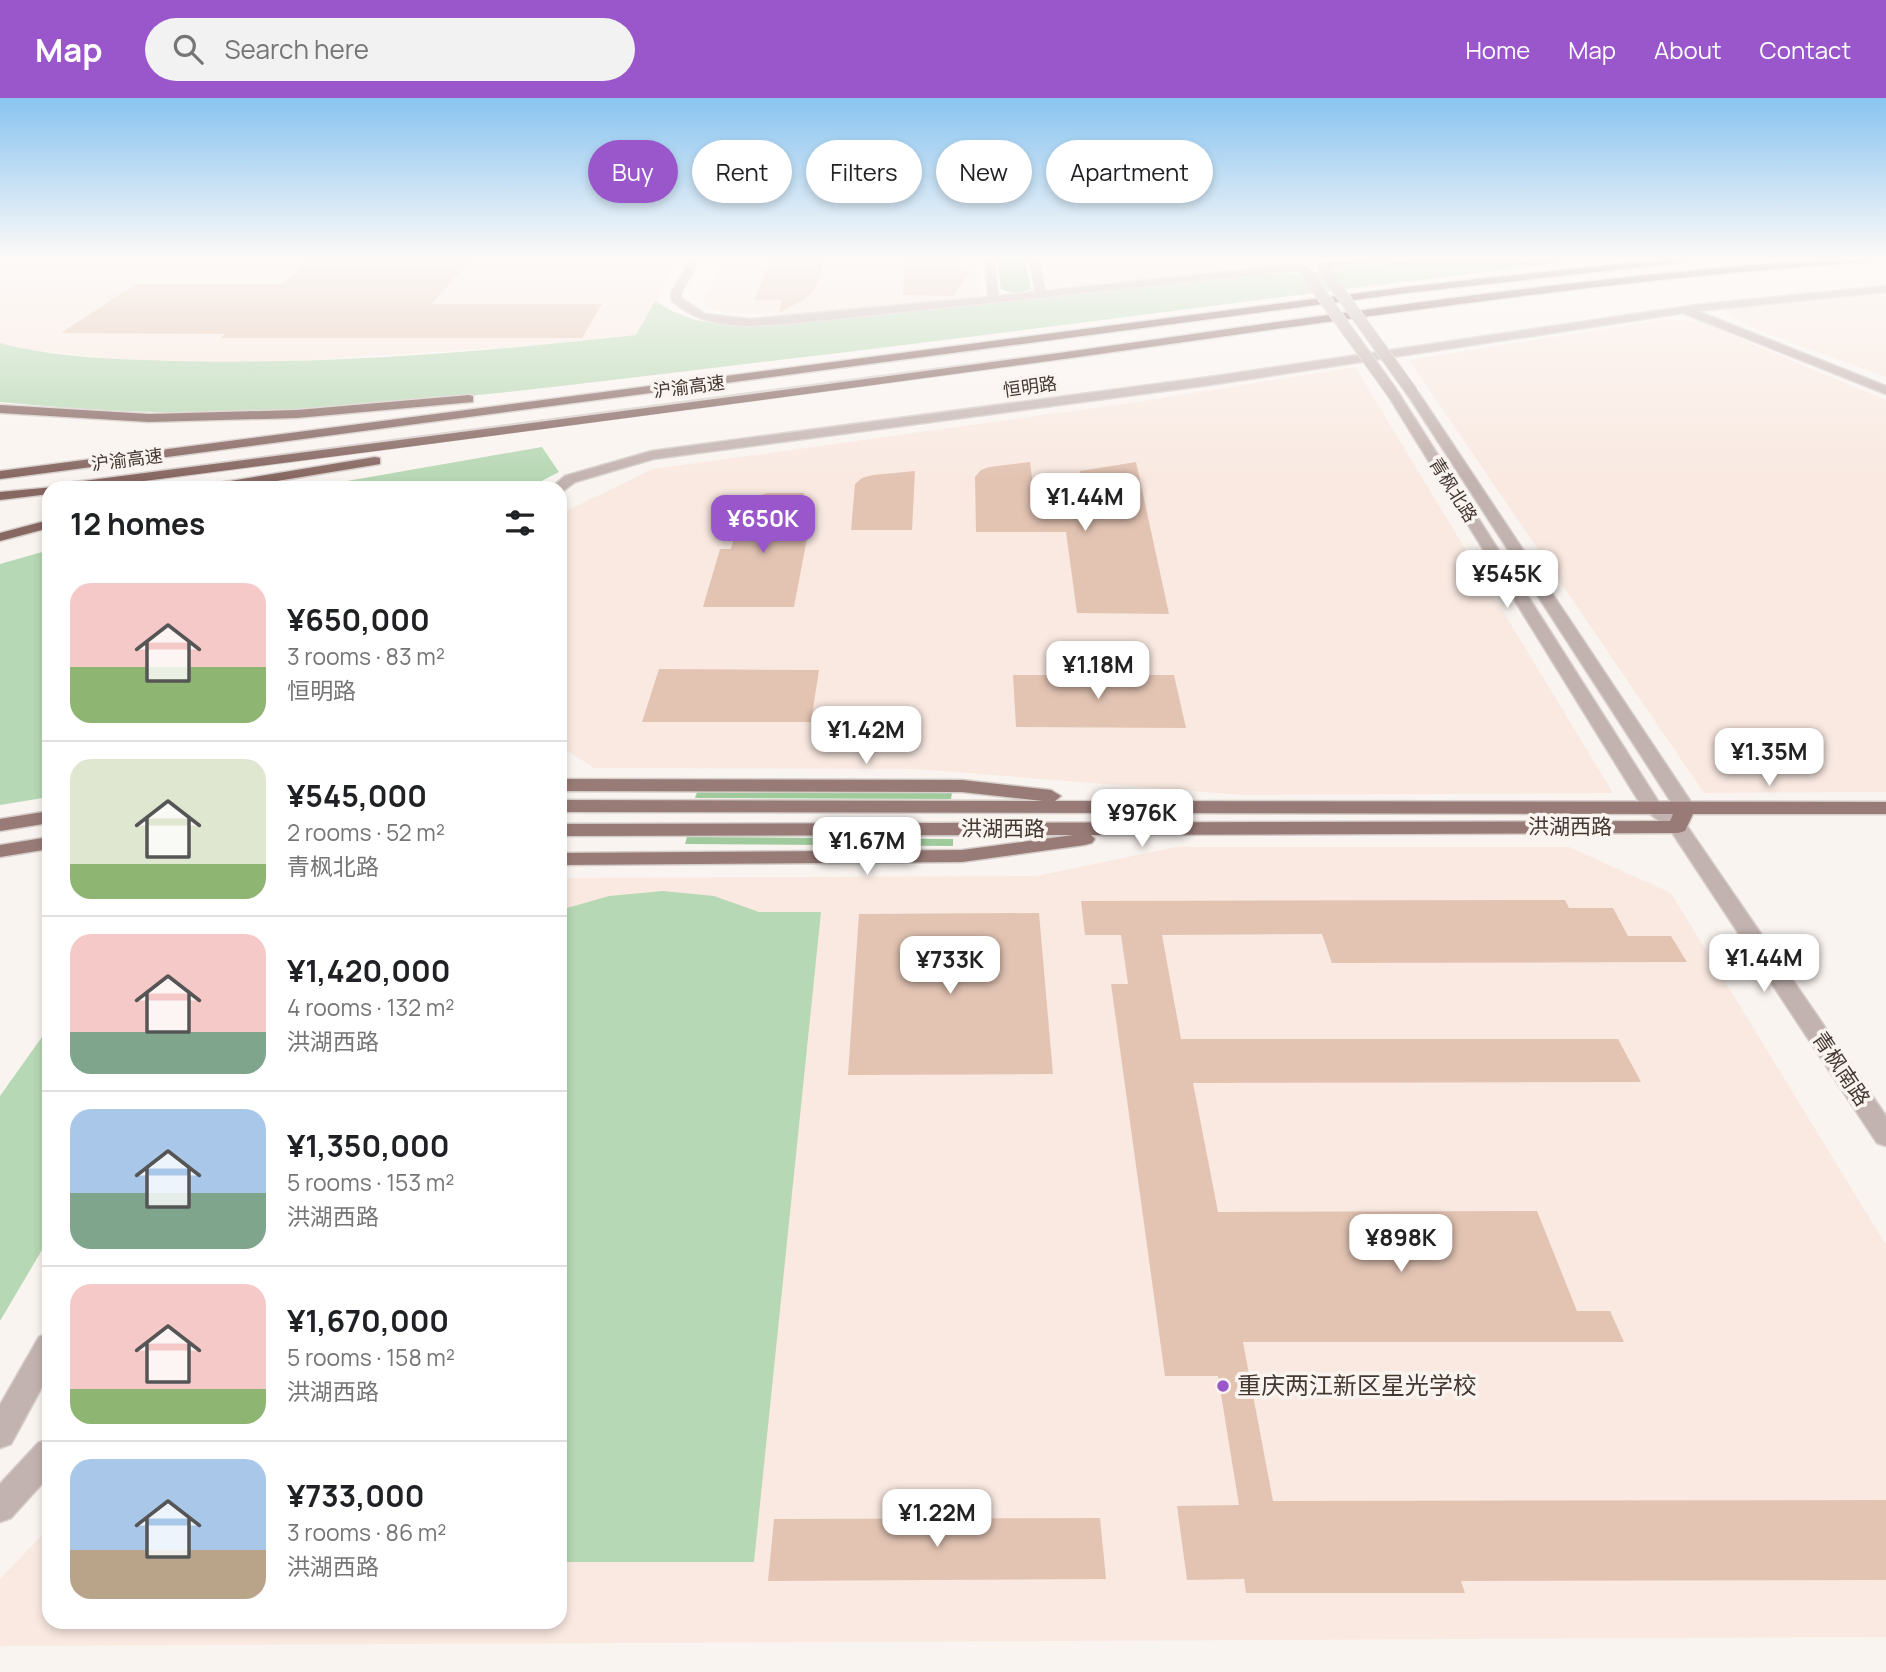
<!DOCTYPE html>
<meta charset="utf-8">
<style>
:root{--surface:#fff;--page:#f2f2f2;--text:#202124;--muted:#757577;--line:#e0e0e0;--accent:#9a57cc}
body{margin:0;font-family:Manrope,"Noto Sans SC",sans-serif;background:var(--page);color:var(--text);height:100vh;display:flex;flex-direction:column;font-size:26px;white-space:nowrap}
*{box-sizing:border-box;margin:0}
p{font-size:23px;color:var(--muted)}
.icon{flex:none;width:38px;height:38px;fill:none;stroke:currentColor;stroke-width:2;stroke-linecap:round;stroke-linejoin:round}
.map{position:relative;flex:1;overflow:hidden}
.side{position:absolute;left:42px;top:383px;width:525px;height:1148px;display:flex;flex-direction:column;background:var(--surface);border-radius:21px;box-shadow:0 4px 10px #0003}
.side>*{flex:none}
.banner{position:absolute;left:588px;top:42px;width:665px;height:63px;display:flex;gap:14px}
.price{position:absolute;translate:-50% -60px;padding:0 16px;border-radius:14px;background:#fff;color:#222;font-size:23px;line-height:46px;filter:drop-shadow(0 2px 4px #0008)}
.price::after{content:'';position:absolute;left:50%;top:42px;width:21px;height:16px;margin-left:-10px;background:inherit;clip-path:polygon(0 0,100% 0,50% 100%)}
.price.current{background:var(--accent);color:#fff}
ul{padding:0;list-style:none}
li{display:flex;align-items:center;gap:21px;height:175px;padding:0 28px}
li+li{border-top:2px solid var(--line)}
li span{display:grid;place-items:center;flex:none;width:196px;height:140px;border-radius:21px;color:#555}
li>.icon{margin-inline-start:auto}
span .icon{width:84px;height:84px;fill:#fffc;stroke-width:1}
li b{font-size:30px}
h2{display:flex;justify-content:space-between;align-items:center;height:84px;padding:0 28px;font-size:30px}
.tag{padding:0 24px;border-radius:32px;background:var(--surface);box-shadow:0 4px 10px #0003;font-size:24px;line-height:63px}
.tag.current{background:var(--accent);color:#fff}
header{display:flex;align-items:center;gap:42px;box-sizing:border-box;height:98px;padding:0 35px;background:var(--accent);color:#fff}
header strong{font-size:33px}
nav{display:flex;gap:38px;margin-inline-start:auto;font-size:24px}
.search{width:490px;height:63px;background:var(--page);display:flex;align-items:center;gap:18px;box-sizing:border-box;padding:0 24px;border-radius:38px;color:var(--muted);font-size:26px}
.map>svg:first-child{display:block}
.built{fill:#f9e9e1}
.green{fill:#b7d8b4}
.forest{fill:#9fca9c}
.building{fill:#e3c4b3}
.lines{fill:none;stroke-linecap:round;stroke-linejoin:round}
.minor-casing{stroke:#d6ceca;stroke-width:3}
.major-casing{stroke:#d6ceca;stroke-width:3}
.highway-casing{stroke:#d6ceca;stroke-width:3}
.minor{fill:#c3b3b0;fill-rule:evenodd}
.major{fill:#987b76;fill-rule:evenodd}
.highway{fill:#876762;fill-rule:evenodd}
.minor-bridge-casing{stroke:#d6ceca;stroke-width:13;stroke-linecap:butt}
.minor-bridge{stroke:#c3b3b0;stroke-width:11}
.poi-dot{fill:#9a57cc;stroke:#faf4f0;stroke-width:2.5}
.labels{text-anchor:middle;stroke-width:7;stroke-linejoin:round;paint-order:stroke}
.far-street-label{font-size:18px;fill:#443831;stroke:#faf4f0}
.street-label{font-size:21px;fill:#443831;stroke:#faf4f0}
.near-poi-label{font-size:24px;fill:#443831;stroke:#faf4f0;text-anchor:start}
</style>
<header>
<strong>Map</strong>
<div class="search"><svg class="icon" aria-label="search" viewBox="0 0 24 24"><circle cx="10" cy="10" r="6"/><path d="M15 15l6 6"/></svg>Search here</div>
<nav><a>Home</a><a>Map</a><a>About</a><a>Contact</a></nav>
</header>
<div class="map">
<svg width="1886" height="1574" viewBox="0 0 1886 1574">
<rect width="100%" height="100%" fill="#faf4f0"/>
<g class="built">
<path d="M0 161H679L637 237 556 246 263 265 121 262 17 250 0 245Z"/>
<path d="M725 161H978L981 196 970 200 790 217 724 215 706 208 703 202Z"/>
<path d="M1042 161H1273L1262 168 1059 191 1047 188Z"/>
<path d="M1886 194V279L1750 229 1727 217 1725 211Z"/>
<path d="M1665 221 1700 224 1886 302V694L1704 695 1409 262Z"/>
<path d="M1355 269 1613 695 1243 697 916 671 594 670 560 648V416L653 371 1144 303Z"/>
<path d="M1176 749H1569L1671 795 1886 1147V1539L0 1548V1481L49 1430V1524H560V783L566 780 1036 778Z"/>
</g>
<g class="green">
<path d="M1412 161H1591C1306 194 1022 234 737 267 546 290 353 316 160 314 107 313 53 309 0 304V245C55 260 117 261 174 263 328 267 483 254 636 237L655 203C692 227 722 228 765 227L1280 173 1295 176 1339 172 1344 169Z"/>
<path d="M542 349 559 374 528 390H307Z"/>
<path d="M49 452V699L0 707V466Z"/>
<path d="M663 793 714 798 759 814H821L754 1464H560V812L609 798Z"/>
<path d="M49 929V1140L0 1223V998Z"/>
</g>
<g class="forest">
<path d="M997 161H1025L1031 191C1021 196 1011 195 1001 191Z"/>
<path d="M697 694 952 695 951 701 695 700Z"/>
<path d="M687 739 953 741V748L685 746Z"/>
</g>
<g class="building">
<path d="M312 161H472L431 206H602L582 240H220L225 236 61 235 136 186H281Z"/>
<path d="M771 161H825L815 192 805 201 779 215 782 202H754Z"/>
<path d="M905 161H960L961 173 971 174 953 198 903 197Z"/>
<path d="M1030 364 1035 404H1086L1080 373 1136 364 1169 516 1077 515 1066 434H976L975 379 981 372 989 369Z"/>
<path d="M915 373 912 432H851L855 386 862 380 873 377Z"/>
<path d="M767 395H804L801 414H812L794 509H703L720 451H731L744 403Z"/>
<path d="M659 571 819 572 811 624H642Z"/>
<path d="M1013 577H1174L1186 630 1016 629Z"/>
<path d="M1565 802 1569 810H1613L1628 838H1671L1687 864 1332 865 1322 836 1162 837 1181 941H1618L1641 984 1193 985 1218 1114 1537 1113 1577 1213H1610L1624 1244H1243L1273 1403 1886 1402V1482L1461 1483 1465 1495H1246L1244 1481 1187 1482 1177 1408 1239 1407 1218 1278H1165L1111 886H1128L1121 837H1085L1081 803Z"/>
<path d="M1039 815 1053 976 848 977 859 816Z"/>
<path d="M1100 1420 1106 1481 768 1483 774 1421Z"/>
</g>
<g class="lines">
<defs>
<g id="minor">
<path d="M691 161H700L681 195V200L705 216 750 221 988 199 985 161H994L998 198 1035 194 1030 161H1039L1045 193 1301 166 1306 169 1301 172 797 225 750 228C720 227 695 223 672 203L671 195Z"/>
<path d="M1363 161H1391L1386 164 1321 171 1316 168 1321 165Z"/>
<path d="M1886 188V194L1697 213 1886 288V296L1683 215 1209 287 653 361 575 384 563 393 551 390 565 378 652 353 1209 279 1696 207Z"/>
<path d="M1392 290 1398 294 1660 706 1685 725 1886 1018V1048L1877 1045 1671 733 1643 710 1386 294Z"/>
<path d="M1412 290 1418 294 1695 710 1692 714 1685 716 1675 710 1406 294Z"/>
<path d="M49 1235V1276L11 1346 0 1350V1307L39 1239Z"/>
<path d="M49 1341V1378L11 1420 0 1424V1386L38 1345Z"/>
</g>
<g id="major">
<path d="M560 681 962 682 1051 692 1061 698 1055 703 1886 704V716H1693L1685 733 1678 735 1091 737 1095 741 1092 745 1085 747 962 764 560 767V755L962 752 1073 737 560 738V726L1670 723 1673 716 560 714V702L1043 703 962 694 560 693Z"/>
<path d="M49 713V725L0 733V721Z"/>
<path d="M49 739V751L0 759V747Z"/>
</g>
<g id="highway">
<path d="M1664 161H1691L1686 164 1414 194 0 381V373L1414 188Z"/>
<path d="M1830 161H1870L1865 164C1598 182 1335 223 1071 260 744 305 417 348 90 390H49V396L0 402V394L54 389 60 386C398 342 736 299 1073 253 1325 218 1576 178 1830 161Z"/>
<path d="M469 297 473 298V304L297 320 149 324 0 315V307L149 316 297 312Z"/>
<path d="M375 359 380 360V366L235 390H205L212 386Z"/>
<path d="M49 422V430L0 443V435Z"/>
</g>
</defs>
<use href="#minor" class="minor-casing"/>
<use href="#major" class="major-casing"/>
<use href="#highway" class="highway-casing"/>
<use href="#minor" class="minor"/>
<use href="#major" class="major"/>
<use href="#highway" class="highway"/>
<defs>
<g id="minor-bridge">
<path d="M1324 172 1412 294"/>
<path d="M1305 174 1392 294"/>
</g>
</defs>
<use href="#minor-bridge" class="minor-bridge-casing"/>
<use href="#minor-bridge" class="minor-bridge"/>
</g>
<linearGradient id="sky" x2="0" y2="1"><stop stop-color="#89c4f0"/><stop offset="0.42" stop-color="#fdfaf8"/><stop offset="1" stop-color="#fdfaf8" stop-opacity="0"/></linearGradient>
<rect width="1886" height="381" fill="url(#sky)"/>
<circle class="poi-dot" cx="1223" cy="1288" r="7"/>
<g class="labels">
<g class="far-street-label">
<text transform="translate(689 289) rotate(-7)" y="6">沪渝高速</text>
<text transform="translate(1030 289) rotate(-8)" y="6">恒明路</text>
<text transform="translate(127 362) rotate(-7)" y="6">沪渝高速</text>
<text transform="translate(1453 392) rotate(58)" y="6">青枫北路</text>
</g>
<g class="street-label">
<text x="1570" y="736">洪湖西路</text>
<text x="1003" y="738">洪湖西路</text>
<text transform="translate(1841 971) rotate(56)" y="7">青枫南路</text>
</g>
<g class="near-poi-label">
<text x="1237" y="1296">重庆两江新区星光学校</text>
</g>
</g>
</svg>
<b class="price" style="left:1085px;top:435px">¥1.44M</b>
<b class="price current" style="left:763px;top:457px">¥650K</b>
<b class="price" style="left:1507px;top:512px">¥545K</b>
<b class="price" style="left:1098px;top:603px">¥1.18M</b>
<b class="price" style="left:866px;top:668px">¥1.42M</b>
<b class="price" style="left:1769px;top:690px">¥1.35M</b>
<b class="price" style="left:1142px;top:751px">¥976K</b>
<b class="price" style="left:867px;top:779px">¥1.67M</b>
<b class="price" style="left:1764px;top:896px">¥1.44M</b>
<b class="price" style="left:950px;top:898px">¥733K</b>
<b class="price" style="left:1401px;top:1176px">¥898K</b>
<b class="price" style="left:937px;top:1451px">¥1.22M</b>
<div class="banner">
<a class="tag current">Buy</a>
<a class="tag">Rent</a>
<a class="tag">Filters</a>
<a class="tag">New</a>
<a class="tag">Apartment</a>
</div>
<section class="side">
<h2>12 homes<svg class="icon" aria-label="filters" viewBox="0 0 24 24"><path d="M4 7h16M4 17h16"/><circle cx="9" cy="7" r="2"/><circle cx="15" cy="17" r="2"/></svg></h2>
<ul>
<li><span style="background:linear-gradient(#f6c9c9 60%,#8fb573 0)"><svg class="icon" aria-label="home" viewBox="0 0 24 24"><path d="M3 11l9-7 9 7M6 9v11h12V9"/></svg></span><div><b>¥650,000</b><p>3 rooms · 83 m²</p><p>恒明路</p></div></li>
<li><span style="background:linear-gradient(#dfe7d0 75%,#8fb573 0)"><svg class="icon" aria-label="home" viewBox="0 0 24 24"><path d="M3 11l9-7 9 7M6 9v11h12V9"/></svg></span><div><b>¥545,000</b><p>2 rooms · 52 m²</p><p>青枫北路</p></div></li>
<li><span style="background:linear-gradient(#f6c9c9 70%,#7fa58c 0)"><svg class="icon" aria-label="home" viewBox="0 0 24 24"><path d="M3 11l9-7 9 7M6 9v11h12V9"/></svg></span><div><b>¥1,420,000</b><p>4 rooms · 132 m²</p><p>洪湖西路</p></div></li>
<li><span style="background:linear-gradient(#a9c7e8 60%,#7fa58c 0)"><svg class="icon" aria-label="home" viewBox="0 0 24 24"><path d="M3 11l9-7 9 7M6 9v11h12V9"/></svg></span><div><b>¥1,350,000</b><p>5 rooms · 153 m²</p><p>洪湖西路</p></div></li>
<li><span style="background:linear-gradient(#f6c9c9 75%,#8fb573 0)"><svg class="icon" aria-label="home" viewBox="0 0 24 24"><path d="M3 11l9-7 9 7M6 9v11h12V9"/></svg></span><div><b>¥1,670,000</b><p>5 rooms · 158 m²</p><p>洪湖西路</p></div></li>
<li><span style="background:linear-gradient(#a9c7e8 65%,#b9a48a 0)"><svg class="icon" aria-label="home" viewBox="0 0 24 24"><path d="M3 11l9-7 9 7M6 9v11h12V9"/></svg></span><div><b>¥733,000</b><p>3 rooms · 86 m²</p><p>洪湖西路</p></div></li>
</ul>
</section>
</div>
